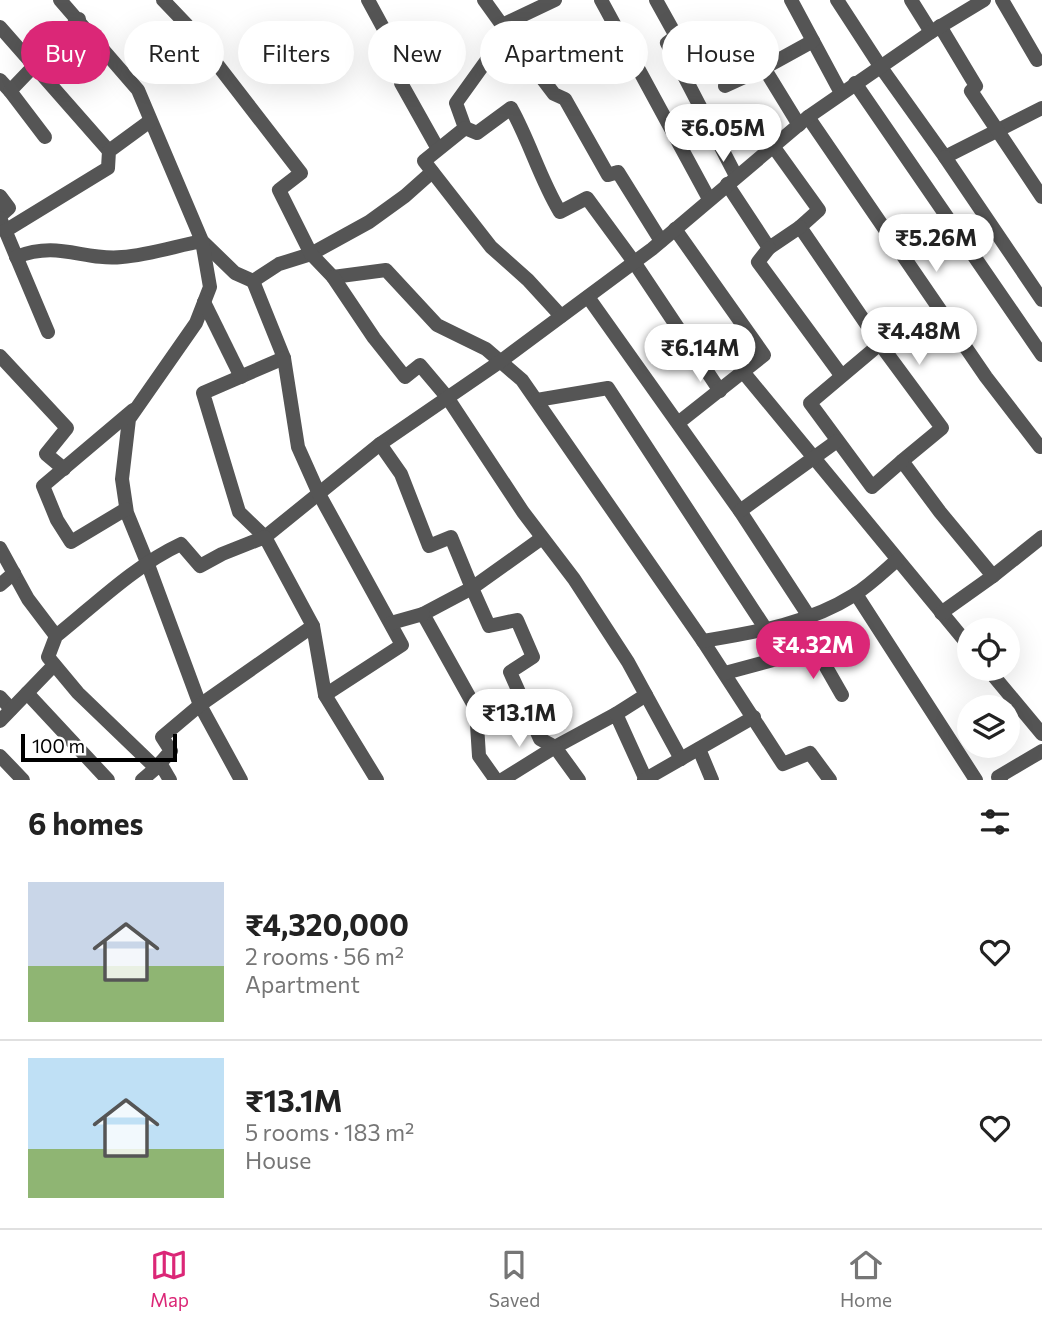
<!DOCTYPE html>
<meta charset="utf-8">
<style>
:root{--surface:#fff;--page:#f6f6f6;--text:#222;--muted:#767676;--line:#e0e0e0;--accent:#db2777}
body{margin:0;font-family:Commissioner,sans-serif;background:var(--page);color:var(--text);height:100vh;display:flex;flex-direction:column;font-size:26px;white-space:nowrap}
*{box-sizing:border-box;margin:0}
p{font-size:23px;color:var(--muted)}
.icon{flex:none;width:38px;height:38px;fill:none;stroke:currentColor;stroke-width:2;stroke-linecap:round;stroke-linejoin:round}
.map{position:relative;height:780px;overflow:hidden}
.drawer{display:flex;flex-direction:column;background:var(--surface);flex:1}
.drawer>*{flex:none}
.banner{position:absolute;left:21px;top:21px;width:1001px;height:63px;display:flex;gap:14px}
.buttons{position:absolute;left:957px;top:618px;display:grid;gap:14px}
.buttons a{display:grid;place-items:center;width:63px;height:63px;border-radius:50%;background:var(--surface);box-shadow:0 7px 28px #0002;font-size:35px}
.scale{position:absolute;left:21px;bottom:18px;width:156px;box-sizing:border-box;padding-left:7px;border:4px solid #000;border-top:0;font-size:19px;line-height:24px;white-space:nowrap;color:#000;-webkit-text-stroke:5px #fff;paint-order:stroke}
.price{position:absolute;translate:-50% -60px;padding:0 16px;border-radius:24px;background:#fff;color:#222;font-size:23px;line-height:46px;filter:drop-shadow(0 2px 4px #0008)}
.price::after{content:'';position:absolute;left:50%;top:42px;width:21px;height:16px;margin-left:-10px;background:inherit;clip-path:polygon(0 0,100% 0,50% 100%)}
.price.current{background:var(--accent);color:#fff}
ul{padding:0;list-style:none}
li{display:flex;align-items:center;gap:21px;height:175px;padding:0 28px}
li+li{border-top:2px solid var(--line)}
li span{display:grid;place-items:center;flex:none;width:196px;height:140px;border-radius:0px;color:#555}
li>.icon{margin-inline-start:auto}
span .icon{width:84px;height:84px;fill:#fffc;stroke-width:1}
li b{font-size:30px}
h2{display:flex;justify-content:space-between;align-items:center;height:84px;padding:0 28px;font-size:30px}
.tag{padding:0 24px;border-radius:32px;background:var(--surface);box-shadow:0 7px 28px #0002;font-size:24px;line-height:63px}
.tag.current{background:var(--accent);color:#fff}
.menu{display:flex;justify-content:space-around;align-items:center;height:98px;border-top:2px solid var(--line);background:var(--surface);font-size:19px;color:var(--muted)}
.menu a{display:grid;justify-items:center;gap:4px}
.menu .current{color:var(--accent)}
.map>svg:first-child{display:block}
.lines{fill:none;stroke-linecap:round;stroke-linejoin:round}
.minor{stroke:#555;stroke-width:14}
</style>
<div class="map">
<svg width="1042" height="780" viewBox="0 0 1042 780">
<rect width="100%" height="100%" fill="#fff"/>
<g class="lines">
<g class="minor">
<path d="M60 0 138 90 202 241 235 273 253 281 279 264 311 254 369 222 405 196 432 172"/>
<path d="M163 0 186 24 301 173 279 190 311 254 333 277 386 270 437 325 486 349 522 380 703 641 783 764 810 753 830 780"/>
<path d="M368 0 399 57 401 83 438 149"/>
<path d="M484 0 507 32 456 103 465 128 424 161 491 247 528 280 561 316"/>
<path d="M601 0 709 199"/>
<path d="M656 0 676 36 667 43 736 176"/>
<path d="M791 0 841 93"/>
<path d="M837 0 880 66 945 157 1042 108"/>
<path d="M911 0 931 32"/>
<path d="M1002 0 1037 60"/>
<path d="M502 25 555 0"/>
<path d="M940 26 976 86 971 91 1042 197"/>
<path d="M0 27 109 151"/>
<path d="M507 32 554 94 565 99 608 175 618 172 661 241"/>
<path d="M764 68 813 41"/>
<path d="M0 80 10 91"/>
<path d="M855 83 1042 355"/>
<path d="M725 86 764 68 799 125"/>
<path d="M808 117 986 377 1040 447"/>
<path d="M465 128 477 133 511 108C530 142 540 179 560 212L587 198 634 262 720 391"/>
<path d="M45 137 10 91 79 19"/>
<path d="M773 146 819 210 800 227 880 344 942 428 902 461 940 512 993 576 1042 537"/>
<path d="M945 157 1042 300"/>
<path d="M727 184 769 248 800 227"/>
<path d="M0 196 9 208 0 216"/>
<path d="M0 218 48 332"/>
<path d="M675 229 764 355 678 423"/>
<path d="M5 231 108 168 109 151 150 121"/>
<path d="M769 248 758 262 841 375"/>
<path d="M16 257C59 240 83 261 122 257 149 255 176 246 202 241L210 287 196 323 129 419 122 479 127 513 147 562 200 705 241 780"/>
<path d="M333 277 374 338 405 377 420 365 447 397 523 512 574 579 628 662 681 759"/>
<path d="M253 281 284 358 203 393 239 512 265 537 380 444 501 361 652 249 808 117 931 32 984 0"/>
<path d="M588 297 740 511 810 618 806 632 842 695"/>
<path d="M204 302 241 377"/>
<path d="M880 344 810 403 872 487 902 461"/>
<path d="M0 356 67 428 46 454 64 469"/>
<path d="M284 358 298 447 319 494 402 645 325 695"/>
<path d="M744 373 970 647"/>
<path d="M537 400 608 388 767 631"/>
<path d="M380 444 401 474 429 546 451 537 472 588 423 614 476 709 479 756 496 780"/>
<path d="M126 509 71 542 57 520 43 486 133 410"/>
<path d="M740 511 837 441"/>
<path d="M542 538 472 588 489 626 517 620 533 657 510 672 540 739 555 747 616 714 646 780"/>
<path d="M0 548 28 599 56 636C96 604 134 566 181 544L200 566 222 554 265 537 313 626 200 705 162 737 171 751 156 768 78 693 48 657 56 636"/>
<path d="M0 585 14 573"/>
<path d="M856 594 976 780"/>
<path d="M941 613 993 576"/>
<path d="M391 623 423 614"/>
<path d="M313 626 325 695 377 780"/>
<path d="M703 641C757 632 808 624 854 595 870 585 883 572 897 560"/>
<path d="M987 668 1042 734"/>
<path d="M725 673 814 649"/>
<path d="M27 693 108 780"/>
<path d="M0 697 11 709"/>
<path d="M616 714 646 695"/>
<path d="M0 721 54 665"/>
<path d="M699 749 712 780"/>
<path d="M0 756 23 780"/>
<path d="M160 763 170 780"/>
<path d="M142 780 156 768"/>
<path d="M502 780 555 747 579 780"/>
<path d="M644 780 754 717"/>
<path d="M1001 780 998 777 1042 751"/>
</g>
</g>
</svg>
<div class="buttons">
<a><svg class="icon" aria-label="locate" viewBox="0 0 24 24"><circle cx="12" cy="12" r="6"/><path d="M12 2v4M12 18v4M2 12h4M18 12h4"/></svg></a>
<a><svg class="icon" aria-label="layers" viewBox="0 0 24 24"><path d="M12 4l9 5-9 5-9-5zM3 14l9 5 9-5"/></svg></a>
</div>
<div class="scale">100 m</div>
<b class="price" style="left:723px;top:164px">₹6.05M</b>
<b class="price" style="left:936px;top:274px">₹5.26M</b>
<b class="price" style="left:919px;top:367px">₹4.48M</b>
<b class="price" style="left:700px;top:384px">₹6.14M</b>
<b class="price current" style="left:813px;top:681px">₹4.32M</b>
<b class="price" style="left:519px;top:749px">₹13.1M</b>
<div class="banner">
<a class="tag current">Buy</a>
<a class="tag">Rent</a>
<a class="tag">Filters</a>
<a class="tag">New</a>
<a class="tag">Apartment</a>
<a class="tag">House</a>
</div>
</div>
<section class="drawer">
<h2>6 homes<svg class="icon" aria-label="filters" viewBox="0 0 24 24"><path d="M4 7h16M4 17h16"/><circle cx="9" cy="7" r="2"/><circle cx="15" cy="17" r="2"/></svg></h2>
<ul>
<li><span style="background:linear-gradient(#c9d6e8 60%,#8fb573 0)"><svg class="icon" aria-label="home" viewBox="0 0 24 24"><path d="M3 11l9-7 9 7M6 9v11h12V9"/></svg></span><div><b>₹4,320,000</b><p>2 rooms · 56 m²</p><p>Apartment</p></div><svg class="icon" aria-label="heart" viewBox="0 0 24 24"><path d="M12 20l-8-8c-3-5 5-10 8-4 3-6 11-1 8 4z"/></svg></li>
<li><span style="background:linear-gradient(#bfe0f5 65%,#8fb573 0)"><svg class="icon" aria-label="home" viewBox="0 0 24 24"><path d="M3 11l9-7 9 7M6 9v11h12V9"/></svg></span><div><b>₹13.1M</b><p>5 rooms · 183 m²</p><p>House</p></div><svg class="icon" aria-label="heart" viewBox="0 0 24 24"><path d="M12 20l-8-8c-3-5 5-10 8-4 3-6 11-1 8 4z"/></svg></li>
</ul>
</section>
<nav class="menu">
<a class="current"><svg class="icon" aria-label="map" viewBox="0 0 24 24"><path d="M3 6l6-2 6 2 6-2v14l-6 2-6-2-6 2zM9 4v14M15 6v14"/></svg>Map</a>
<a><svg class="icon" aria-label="saved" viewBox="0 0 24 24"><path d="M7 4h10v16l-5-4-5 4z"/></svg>Saved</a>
<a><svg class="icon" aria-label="home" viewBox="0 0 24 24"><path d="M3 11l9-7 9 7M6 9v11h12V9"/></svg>Home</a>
</nav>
